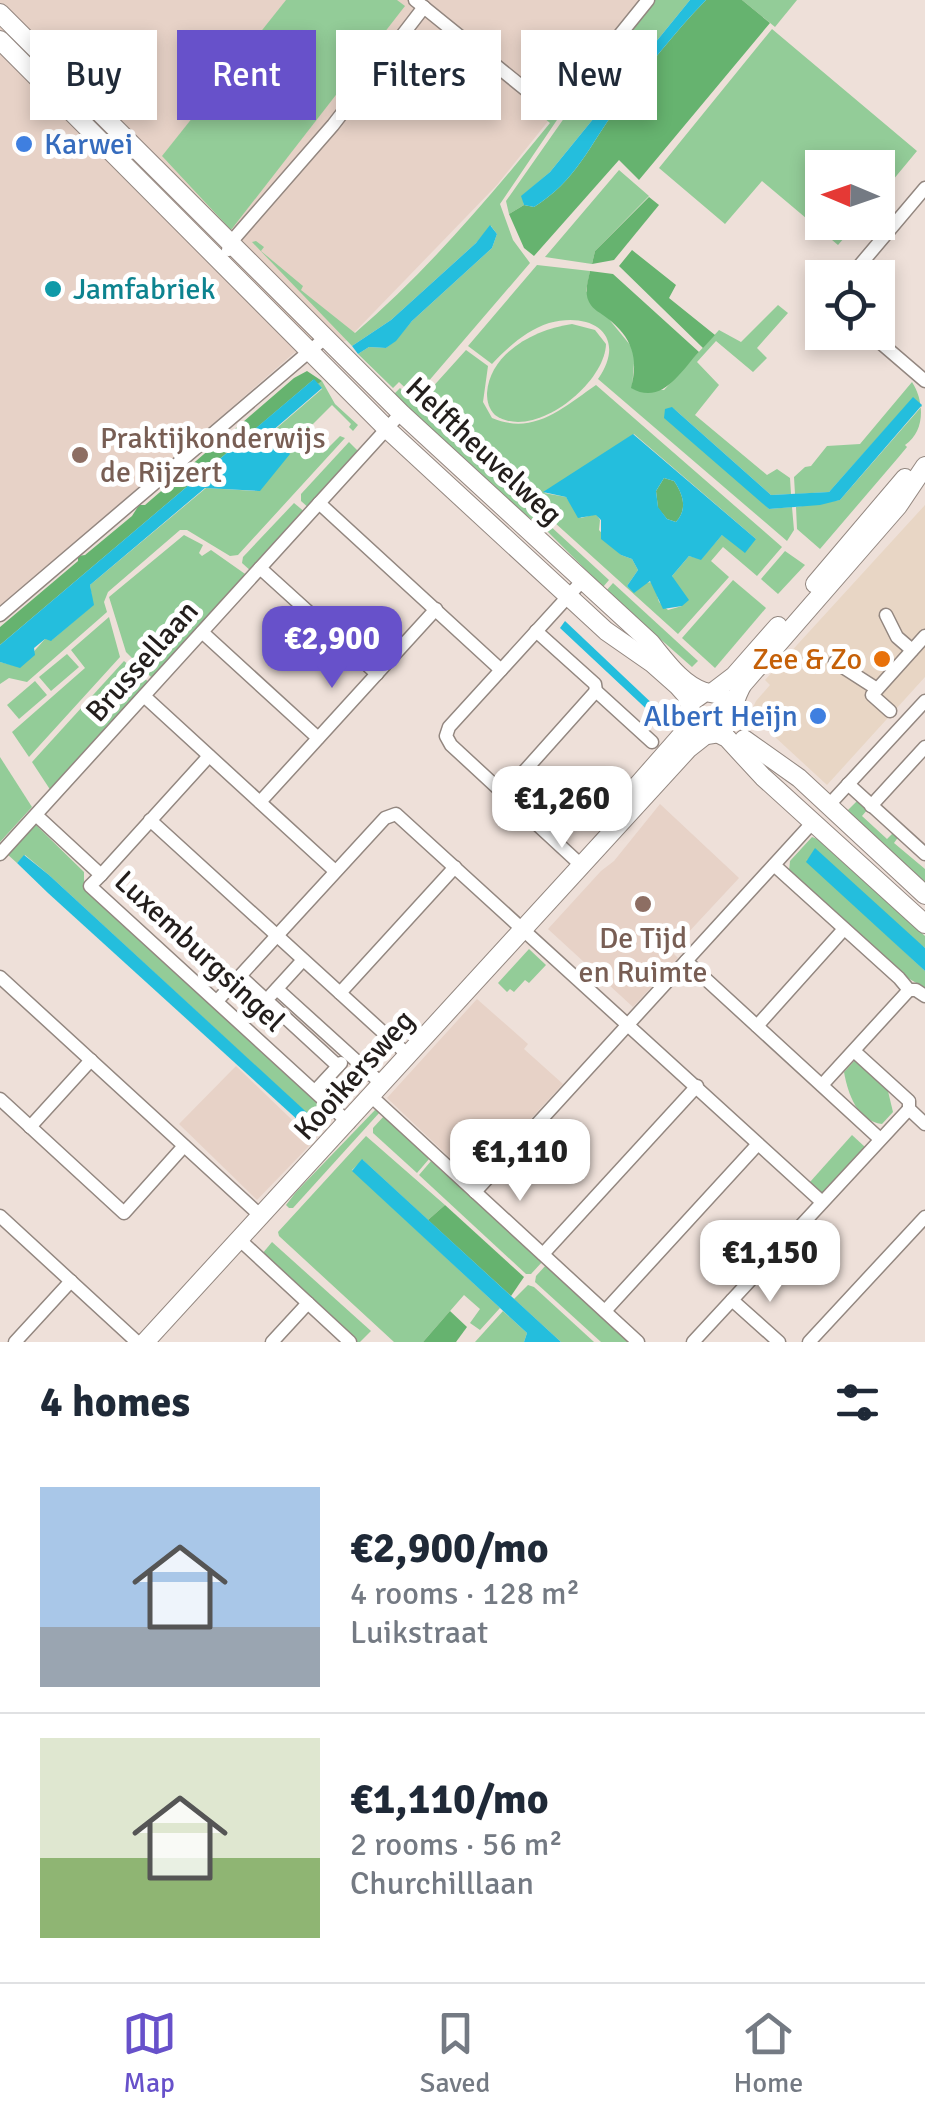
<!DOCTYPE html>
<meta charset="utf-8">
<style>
:root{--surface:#fff;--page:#f2f2f3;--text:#1f2937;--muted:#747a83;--line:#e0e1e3;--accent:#6751ca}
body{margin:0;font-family:Signika,sans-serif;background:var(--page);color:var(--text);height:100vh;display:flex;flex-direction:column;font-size:38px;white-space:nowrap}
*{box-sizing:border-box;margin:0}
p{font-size:32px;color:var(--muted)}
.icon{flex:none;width:55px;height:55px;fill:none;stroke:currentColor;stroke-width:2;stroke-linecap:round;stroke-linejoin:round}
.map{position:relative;height:1342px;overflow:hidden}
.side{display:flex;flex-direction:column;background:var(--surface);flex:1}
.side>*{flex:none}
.hud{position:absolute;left:30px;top:30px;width:865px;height:90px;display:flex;gap:20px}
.needle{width:65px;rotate:272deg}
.buttons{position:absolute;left:805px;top:150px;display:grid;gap:20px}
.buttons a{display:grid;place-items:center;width:90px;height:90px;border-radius:0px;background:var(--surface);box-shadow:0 5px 15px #0003;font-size:50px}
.price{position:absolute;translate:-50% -85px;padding:0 22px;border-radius:20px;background:#fff;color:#222;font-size:32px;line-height:65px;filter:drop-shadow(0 2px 5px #0008)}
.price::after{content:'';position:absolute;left:50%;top:60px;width:30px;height:22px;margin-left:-15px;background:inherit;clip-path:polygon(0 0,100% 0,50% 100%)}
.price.selected{background:var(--accent);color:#fff}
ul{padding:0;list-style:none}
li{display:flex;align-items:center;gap:30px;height:250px;padding:0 40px}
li+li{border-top:2px solid var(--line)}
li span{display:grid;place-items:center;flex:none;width:280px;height:200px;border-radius:0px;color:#555}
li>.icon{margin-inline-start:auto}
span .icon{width:120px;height:120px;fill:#fffc;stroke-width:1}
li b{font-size:42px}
h2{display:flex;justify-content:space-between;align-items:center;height:120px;padding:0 40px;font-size:42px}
.chip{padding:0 35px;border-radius:0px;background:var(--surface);box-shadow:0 5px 15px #0003;font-size:35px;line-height:90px}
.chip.selected{background:var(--accent);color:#fff}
.tab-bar{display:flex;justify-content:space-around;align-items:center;height:140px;border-top:2px solid var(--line);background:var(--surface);font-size:28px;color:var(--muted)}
.tab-bar a{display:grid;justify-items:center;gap:5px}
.tab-bar .selected{color:var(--accent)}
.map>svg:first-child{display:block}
.commercial{fill:#e8d6c5}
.built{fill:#e7d2c7}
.green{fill:#93cc98;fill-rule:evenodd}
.forest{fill:#66b36f}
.water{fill:#24bedd;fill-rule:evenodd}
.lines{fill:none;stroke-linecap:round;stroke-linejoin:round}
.street-casing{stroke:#938780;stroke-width:15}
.secondary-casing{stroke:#938780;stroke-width:20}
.street{stroke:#fff;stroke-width:12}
.secondary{stroke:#fff;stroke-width:18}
.shop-dot{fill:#3f7fe0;stroke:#fff;stroke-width:4}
.culture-dot{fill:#0f9aa8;stroke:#fff;stroke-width:4}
.education-dot{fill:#8d6e63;stroke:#fff;stroke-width:4}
.food-dot{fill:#e8710a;stroke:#fff;stroke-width:4}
.labels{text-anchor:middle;stroke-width:10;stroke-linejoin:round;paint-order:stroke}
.shop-label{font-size:30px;fill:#366cbe;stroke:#fff;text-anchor:start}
.culture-label{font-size:30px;fill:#0d838f;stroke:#fff;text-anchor:start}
.education-label{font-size:30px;fill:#785e54;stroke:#fff;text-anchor:start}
.street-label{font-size:30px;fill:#231e1c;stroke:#fff}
.food-label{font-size:30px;fill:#c56008;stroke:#fff;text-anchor:end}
</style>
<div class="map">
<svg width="925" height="1342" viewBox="0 0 925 1342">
<rect width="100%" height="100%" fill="#eee0d9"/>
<path class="commercial" d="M925 505V677L827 785 750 714 756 701 770 685 765 680Z"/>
<g class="built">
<path d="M0 0H645L497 185 346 341 294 353 0 610Z"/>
<path d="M660 804 739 878 671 951 678 958 633 1007 548 929 601 871 614 861Z"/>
<path d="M477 999 528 1044 524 1049 563 1084 477 1177H470L387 1098Z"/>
<path d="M236 1066 314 1141 257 1200 179 1124Z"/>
</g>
<g class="green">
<path d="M286 0H397L405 6 231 230 162 156Z"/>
<path d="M652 0H690L550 172 522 196 524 205 509 214 506 201 567 114 570 103Z"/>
<path d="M742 0H797L775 27Z"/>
<path d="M772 29 917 151 878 198V168H822V222L857 223 838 245 762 181 725 224 659 168Z"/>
<path d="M538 113 559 117 500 204 513 240 530 263 415 397 399 382 393 388 358 354 369 347 386 348 395 341 412 321 492 248 497 234 491 226 476 243 391 320 352 346 252 242 256 241 264 247 261 251 303 286 301 290 355 333C428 270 489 198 550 123Z"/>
<path d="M619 170 649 196 595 251 592 264 545 257Z"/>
<path d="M537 265 590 271 586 291 635 351 632 388 664 390 719 330 741 342 778 305 788 313 757 348 767 358 753 372 716 341 697 362 719 385 695 415 767 475 777 469 790 478 791 494 771 495 672 407 769 509 792 507 794 530 787 541 598 379C628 336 593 311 549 323 527 330 508 347 492 364L468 346Z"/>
<path d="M572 324 595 330 606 344C605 384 533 442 495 415 489 409 487 402 487 393 490 352 536 329 572 324Z"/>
<path d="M466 350 488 366 483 402 492 418C534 436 564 407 596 385L782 547 757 576 723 547 711 561 729 577 678 634 420 401ZM634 434 756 539 722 535 701 559 689 556 672 576 682 606 668 610 659 602 653 582 642 583 634 592 627 586 638 570 632 559 621 555 599 530 600 520 596 514 581 518 566 497 544 493Z"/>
<path d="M322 381 335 404 358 425 353 431 349 427 351 424 332 405 304 433 323 453 340 436 345 438 238 555 230 556 187 530H180L108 592 104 602 107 612 27 682 9 678 0 684V662L20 667 45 639 52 640 93 605 90 585 206 488 257 491 271 433 322 389 318 384Z"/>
<path d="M912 382C925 402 925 432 905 445L907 447 897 459 820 549 797 529 796 507 840 500 922 406 913 398 829 492 795 494 794 477 805 467 811 466 827 446 860 444Z"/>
<path d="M400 388 609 580 603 587 546 530 515 507 393 395Z"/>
<path d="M349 442 360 453 310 509 301 501V494Z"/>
<path d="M294 503 306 513 252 572 242 563 243 557Z"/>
<path d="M184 535 203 545 199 553 202 556 211 550 248 576 153 679 126 652 109 597Z"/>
<path d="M785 551 805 565 778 594 761 579Z"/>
<path d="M733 580 766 608 715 668 682 638Z"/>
<path d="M613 583 698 661 692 667 606 591Z"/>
<path d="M109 617 120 657 29 757 12 732 85 668 71 650Z"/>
<path d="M67 654 79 667 51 691 39 677Z"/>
<path d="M124 661 150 683 51 791 32 762Z"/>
<path d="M35 681 47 695 19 719 7 705Z"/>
<path d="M0 757 32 807 0 842Z"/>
<path d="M857 801 867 810 862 816 887 839 894 832 899 836 894 843 925 869V885L846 812Z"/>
<path d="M35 824 84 872V887L328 1111 330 1117 316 1136 308 1127 314 1120 49 875 25 855 17 863 7 854Z"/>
<path d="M812 837 820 840 925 936V948L806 859 925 971V988L906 977 789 871 790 861Z"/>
<path d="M529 949 546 965 529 983 525 980 514 992 510 989 507 992 498 983Z"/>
<path d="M857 1058 887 1087 893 1112 882 1124C857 1121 848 1094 844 1072Z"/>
<path d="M376 1109 380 1112 293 1208H289L286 1205 296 1192Z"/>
<path d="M384 1116 429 1159 417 1173 373 1133V1128Z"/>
<path d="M852 1135 865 1147 823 1194 810 1182Z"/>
<path d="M366 1136 445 1205 428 1220 363 1160 352 1170 500 1308 480 1330 470 1323 480 1309 464 1295 423 1342H394L279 1236 278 1232Z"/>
<path d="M431 1161 543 1261 531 1274H526L419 1175Z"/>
<path d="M272 1242 371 1331 360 1342H356L262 1254Z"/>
<path d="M547 1264 631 1342H601L535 1282 536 1276Z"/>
<path d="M528 1285 534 1287 594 1342H561L514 1299Z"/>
<path d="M503 1311 527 1333 524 1342H475Z"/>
</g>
<g class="forest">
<path d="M706 0H742L770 23 639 180 619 160 534 256 524 248 509 214 524 205 534 207C576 181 589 146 617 108 644 71 674 33 706 0Z"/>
<path d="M649 197 659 205 614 260 592 264 595 251Z"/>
<path d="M632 250 676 285 669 298 715 335 703 348 619 266Z"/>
<path d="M590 271 613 274 699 352C680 372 662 406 631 388 639 358 632 337 607 318 601 313 593 310 589 302 584 292 588 281 590 271Z"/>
<path d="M307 371 322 381 318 384 313 380 0 645V627L78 561V556L85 555 132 516 139 505H145L211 448 212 443 221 441 294 378Z"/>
<path d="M664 478 674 481C683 494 688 509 676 522L667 519 658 508 656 491Z"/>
<path d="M445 1205 524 1277 511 1296 428 1220Z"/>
<path d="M450 1311 467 1327 456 1342H423Z"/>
</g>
<g class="water">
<path d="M690 0H706C674 33 644 71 617 108 589 146 576 181 534 207L524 205 521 196 550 172Z"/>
<path d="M490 225 497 234 492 248 412 321 396 341 386 348 369 347 358 354 352 346 391 320 476 243Z"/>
<path d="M314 379 322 388 271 432 290 454 260 491 205 488 90 585 94 605 51 641 45 639 34 648 35 655 20 668 0 662V645Z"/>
<path d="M913 397 922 405 840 500 820 505 769 509 664 418 665 409 672 407 771 495 829 492Z"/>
<path d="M633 434 756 539 745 553 722 535 701 560 689 556 672 576 689 600 682 606 663 609 650 581 634 593 627 586 638 570 632 559 621 555 601 539V520L596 515 578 518 566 497 543 492ZM664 478 674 481C683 494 688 509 676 522L667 519 658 507 656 491Z"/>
<path d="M565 621 658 709 655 717 560 628Z"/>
<path d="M815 848 925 948V971L806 862Z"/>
<path d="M24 855 49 875 315 1120 308 1127 300 1122 48 893 17 863Z"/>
<path d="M362 1159 561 1342H524L527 1333 352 1171Z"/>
</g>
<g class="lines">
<defs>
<g id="street">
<path d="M415 0 541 102 556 107 568 99 648 0"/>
<path d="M228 250 231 242 333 125 424 7"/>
<path d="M849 278 925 188"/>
<path d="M868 332 925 381"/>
<path d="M319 503 501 670"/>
<path d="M260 568 377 674"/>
<path d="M0 615 325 338"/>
<path d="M886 615 897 637 912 650"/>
<path d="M536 631 595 684 596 691 652 742"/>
<path d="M202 632 318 738"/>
<path d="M835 662 877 689"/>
<path d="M144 696 335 871"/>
<path d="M890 711 872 695 925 636"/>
<path d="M848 784 925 854"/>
<path d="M504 794 596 691"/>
<path d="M260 802 436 609"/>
<path d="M828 806 925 701"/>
<path d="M871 806 925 747"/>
<path d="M36 815 101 875 90 886 349 1123"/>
<path d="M150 820 408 1055"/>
<path d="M0 854 401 413"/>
<path d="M581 865 451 745 446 736 449 727 583 580"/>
<path d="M774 865 899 978 909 990H916L925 996"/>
<path d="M101 875 209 756"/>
<path d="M686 961 880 1139"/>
<path d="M240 976 338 1066"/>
<path d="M0 977 262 1217"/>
<path d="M277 989 383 1085"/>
<path d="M340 993 455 867"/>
<path d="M271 995 303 960"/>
<path d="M217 1001 385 818 396 814 822 1202"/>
<path d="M757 1026 844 929"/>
<path d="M854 1051 909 1101V1109L925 1124"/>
<path d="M822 1085 909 990"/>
<path d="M315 1091 341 1063"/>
<path d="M372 1097 638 1342"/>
<path d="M0 1099 124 1213 184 1146"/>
<path d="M30 1127 91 1060"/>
<path d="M475 1192 813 822"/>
<path d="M0 1216 137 1342"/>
<path d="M241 1241 350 1342"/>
<path d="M543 1254 697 1086"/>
<path d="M732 1300 779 1342"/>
<path d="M605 1311 758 1144"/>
<path d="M15 1342 71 1281"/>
<path d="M272 1342 308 1303"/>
<path d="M693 1342 909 1109"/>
<path d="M809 1342 925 1217"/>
</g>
<g id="secondary">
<path d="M0 13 401 413 650 642C665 660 682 685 705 692"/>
<path d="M0 40 387 429 606 631 652 663 678 686 686 695 690 706"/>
<path d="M815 584 905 478"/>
<path d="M713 692 734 676 778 626"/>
<path d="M731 709 721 695 705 692 691 702C685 721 703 746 723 729 730 724 734 697 743 684L898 506 925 466"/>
<path d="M717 733 727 738 763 777 925 924"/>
<path d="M744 739 799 778 925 895"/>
<path d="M615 817 628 796 686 730 689 719"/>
<path d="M145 1342 688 749 707 734"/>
</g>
</defs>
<use href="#street" class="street-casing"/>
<use href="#secondary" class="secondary-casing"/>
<use href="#street" class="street"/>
<use href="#secondary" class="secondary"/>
</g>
<g class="shop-dot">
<circle cx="24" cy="144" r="10"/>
<circle cx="818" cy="716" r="10"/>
</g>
<circle class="culture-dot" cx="53" cy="289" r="10"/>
<g class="education-dot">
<circle cx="80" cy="455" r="10"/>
<circle cx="643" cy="904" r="10"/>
</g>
<circle class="food-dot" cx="882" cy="659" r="10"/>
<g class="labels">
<g class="shop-label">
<text x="44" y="154">Karwei</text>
<text x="798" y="726" text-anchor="end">Albert Heijn</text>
</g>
<g class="culture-label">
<text x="73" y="299">Jamfabriek</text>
</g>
<g class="education-label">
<text x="100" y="448">Praktijkonderwijs<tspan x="100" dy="34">de Rijzert</tspan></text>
<text x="643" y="948" text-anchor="middle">De Tijd<tspan x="643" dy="34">en Ruimte</tspan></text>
</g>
<g class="street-label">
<text transform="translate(484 451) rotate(43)" y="10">Helftheuvelweg</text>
<text transform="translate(142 661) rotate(-48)" y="10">Brussellaan</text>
<text transform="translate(200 951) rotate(43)" y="10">Luxemburgsingel</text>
<text transform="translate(354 1075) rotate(-48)" y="10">Kooikersweg</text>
</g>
<g class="food-label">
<text x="862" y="669">Zee &amp; Zo</text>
</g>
</g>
</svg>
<div class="buttons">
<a><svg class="needle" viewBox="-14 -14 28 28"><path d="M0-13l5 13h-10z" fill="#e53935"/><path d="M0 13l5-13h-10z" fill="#747a83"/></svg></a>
<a><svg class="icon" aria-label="locate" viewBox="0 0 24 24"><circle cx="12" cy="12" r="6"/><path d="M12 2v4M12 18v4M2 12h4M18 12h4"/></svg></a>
</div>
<b class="price selected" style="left:332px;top:691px">€2,900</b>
<b class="price" style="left:562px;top:851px">€1,260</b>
<b class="price" style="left:520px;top:1204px">€1,110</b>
<b class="price" style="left:770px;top:1305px">€1,150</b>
<div class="hud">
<a class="chip">Buy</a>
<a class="chip selected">Rent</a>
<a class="chip">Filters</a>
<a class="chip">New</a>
</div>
</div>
<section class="side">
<h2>4 homes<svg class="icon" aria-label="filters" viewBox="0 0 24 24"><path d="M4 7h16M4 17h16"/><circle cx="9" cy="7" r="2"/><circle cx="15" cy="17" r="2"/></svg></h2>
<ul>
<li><span style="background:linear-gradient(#a9c7e8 70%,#9aa5b1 0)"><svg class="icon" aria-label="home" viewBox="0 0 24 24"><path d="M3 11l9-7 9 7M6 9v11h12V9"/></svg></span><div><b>€2,900/mo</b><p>4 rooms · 128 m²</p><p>Luikstraat</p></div></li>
<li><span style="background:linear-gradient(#dfe7d0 60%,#8fb573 0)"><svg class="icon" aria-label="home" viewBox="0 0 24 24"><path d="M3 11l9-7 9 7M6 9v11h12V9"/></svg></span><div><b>€1,110/mo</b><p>2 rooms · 56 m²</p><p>Churchilllaan</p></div></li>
</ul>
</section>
<nav class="tab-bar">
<a class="selected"><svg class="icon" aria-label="map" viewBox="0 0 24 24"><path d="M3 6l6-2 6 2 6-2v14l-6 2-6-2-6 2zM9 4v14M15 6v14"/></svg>Map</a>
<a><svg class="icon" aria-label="saved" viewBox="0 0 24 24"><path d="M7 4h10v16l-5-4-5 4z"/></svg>Saved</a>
<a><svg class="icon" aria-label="home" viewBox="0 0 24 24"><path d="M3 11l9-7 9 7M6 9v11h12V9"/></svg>Home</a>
</nav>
